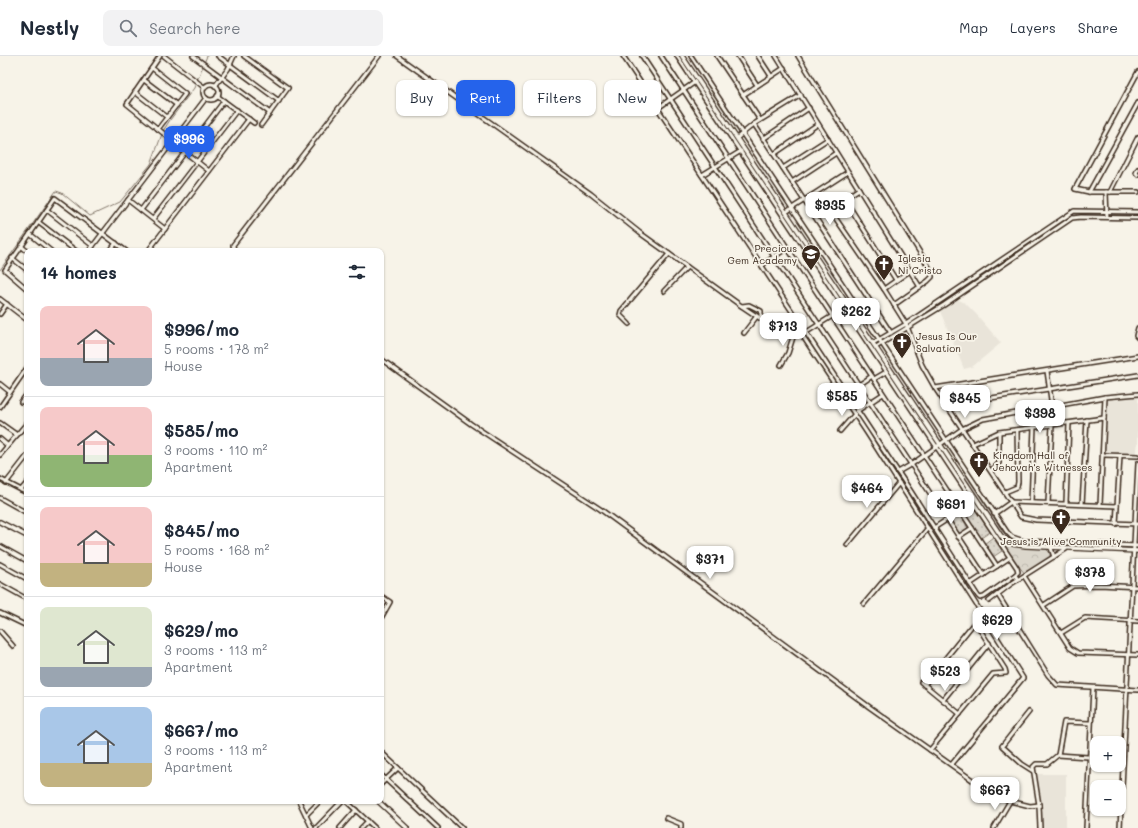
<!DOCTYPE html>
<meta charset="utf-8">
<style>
:root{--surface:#fff;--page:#f2f2f3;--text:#1f2937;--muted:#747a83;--line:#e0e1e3;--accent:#2563eb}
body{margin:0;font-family:Mali,sans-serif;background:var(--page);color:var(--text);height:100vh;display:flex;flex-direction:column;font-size:15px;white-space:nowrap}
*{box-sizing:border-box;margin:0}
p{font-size:13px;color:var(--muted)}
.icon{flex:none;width:22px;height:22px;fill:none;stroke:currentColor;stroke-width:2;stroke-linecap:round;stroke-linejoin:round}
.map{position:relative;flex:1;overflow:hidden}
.drawer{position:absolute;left:24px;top:192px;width:360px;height:556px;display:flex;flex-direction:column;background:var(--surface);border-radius:8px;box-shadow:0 1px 3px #0004}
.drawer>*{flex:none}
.top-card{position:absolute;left:396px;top:24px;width:380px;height:36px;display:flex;gap:8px}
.fabs{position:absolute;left:1090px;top:680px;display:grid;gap:8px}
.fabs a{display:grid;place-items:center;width:36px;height:36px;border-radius:8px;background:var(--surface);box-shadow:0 1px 3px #0004;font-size:20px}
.price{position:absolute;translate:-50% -34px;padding:0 9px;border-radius:8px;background:#fff;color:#222;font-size:13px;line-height:26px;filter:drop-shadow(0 1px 2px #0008)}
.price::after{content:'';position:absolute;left:50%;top:24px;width:12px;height:9px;margin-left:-6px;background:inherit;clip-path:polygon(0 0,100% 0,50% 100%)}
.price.selected{background:var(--accent);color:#fff}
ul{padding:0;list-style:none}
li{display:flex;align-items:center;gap:12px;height:100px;padding:0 16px}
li+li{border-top:1px solid var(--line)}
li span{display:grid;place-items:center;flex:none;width:112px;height:80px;border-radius:8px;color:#555}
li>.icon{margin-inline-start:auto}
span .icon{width:48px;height:48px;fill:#fffc;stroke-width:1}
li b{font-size:17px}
h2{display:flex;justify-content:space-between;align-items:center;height:48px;padding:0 16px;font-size:17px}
.pill{padding:0 14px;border-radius:8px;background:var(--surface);box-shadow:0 1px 3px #0004;font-size:14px;line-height:36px}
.pill.selected{background:var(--accent);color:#fff}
header{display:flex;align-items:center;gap:24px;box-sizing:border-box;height:56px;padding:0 20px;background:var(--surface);border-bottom:1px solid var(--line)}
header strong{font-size:19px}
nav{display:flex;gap:22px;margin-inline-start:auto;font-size:14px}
.search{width:280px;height:36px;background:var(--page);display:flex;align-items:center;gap:10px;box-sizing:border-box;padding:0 14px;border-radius:8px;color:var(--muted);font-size:15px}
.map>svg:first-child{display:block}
.built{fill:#e9e4d9}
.grass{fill:url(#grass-dots);stroke:#8b8074}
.forest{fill:url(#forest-crowns);stroke:#8b8074}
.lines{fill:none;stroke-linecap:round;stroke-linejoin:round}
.stream{stroke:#84786c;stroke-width:1}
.minor-casing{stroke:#3b2a1e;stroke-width:6}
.tertiary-casing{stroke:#3b2a1e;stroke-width:6}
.minor{stroke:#f7f3e8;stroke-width:3}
.tertiary{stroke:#f7f3e8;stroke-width:3.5}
.labels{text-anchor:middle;stroke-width:3.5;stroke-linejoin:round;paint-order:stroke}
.poi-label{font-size:10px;fill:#3b2a1e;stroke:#f7f3e8;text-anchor:start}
</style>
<header>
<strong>Nestly</strong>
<div class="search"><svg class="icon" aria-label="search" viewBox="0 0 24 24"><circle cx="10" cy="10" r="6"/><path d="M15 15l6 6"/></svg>Search here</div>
<nav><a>Map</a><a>Layers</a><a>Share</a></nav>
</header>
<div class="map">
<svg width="1138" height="772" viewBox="0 0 1138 772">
<defs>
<pattern id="grass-dots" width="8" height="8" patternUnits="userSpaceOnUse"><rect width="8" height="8" fill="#dbd6cb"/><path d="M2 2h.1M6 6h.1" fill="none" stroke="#bdb8ae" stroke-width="1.8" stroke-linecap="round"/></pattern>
<pattern id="forest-crowns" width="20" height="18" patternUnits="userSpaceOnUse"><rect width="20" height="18" fill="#dbd6cb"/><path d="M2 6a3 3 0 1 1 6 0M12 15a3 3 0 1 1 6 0" fill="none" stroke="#bdb8ae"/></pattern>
</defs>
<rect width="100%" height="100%" fill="#f7f3e8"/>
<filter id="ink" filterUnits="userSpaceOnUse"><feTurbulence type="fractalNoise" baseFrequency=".025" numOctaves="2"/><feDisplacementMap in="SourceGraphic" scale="8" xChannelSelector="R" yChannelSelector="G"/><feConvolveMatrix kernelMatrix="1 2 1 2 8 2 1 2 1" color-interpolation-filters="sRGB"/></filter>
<g filter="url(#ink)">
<g class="built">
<path d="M957 243 965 247 976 258 1001 287 972 311 964 313 940 255Z"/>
<path d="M1138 340V386L1136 400 1105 398 1106 342Z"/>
<path d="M1036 718H1066V772H1040Z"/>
</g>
<g class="grass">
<path d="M939 393H941L1000 482 998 484Z"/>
<path d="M964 418 967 419 1003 476 1014 484 1029 487 1030 489 1012 487 1003 480 963 421Z"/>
<path d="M972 449 990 476 981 482 962 455Z"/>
<path d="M959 457 968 472 959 478 949 463Z"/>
<path d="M993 481 1002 495 993 501 984 488Z"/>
</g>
<path class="forest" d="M1000 482 1012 490 1046 493 1050 497V501L1025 518 998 484Z"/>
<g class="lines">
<g class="stream">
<path d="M204 7 207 0"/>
<path d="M163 75 170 64 194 32 203 10"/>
<path d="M0 214 56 135 62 137 90 160 120 146 151 108 162 78"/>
<path d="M861 363 882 396"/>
</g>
<defs>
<g id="minor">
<path d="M160 0 127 48 173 85"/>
<path d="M164 0 205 32"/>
<path d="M193 0 270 57"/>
<path d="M218 0 279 45"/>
<path d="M244 0 288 32 261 69"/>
<path d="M397 0 591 138 640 177 740 249 773 271 802 279 845 252"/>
<path d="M623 0 910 434 978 540 980 542 984 541 1015 519"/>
<path d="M642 0 984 519"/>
<path d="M661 0 997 510"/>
<path d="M677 0 1017 512 1018 516 1015 519 1018 524"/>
<path d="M691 0 1007 476 1012 481 1024 485 1138 490"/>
<path d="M717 0 760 64"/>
<path d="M738 0 757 29"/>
<path d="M758 0 771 20"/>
<path d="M776 0 920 231"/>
<path d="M798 0 932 216V221L928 225 894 249"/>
<path d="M152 12 185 38 158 73"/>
<path d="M1138 16 1075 133 1089 136H1138"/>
<path d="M144 24 177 49"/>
<circle cx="211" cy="36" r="8"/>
<path d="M215 30 228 13 234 0"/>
<path d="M135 36 167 61"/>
<path d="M743 39 784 12"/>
<path d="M217 40 254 67"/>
<path d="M658 52 695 26"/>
<path d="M754 68 891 277"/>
<path d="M737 82 754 68 801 39"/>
<path d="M763 83 809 52"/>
<path d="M172 86 209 115"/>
<path d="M774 98 818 68"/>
<path d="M783 112 828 83"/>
<path d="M1138 113 1136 117 1138 119"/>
<path d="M702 119 741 95"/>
<path d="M792 126 836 97"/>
<path d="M1089 136 1138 47"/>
<path d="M1106 136 1107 161"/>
<path d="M1110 136 1138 81"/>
<path d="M844 142 896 224"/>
<path d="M128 144 165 173"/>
<path d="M47 154 93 190"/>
<path d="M141 154 224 45"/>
<path d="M830 154 884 233 906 268 922 309 935 332 1021 461 1036 464 1138 468"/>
<path d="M786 156 848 116"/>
<path d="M816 161 859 133"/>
<path d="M153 163 237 54"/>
<path d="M38 166 76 195"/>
<path d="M30 178 51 195"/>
<path d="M21 190 27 195"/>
<path d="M89 195 206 42"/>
<path d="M110 195 116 187"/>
<path d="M148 195 249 63"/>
<path d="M234 195 233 189 379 0"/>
<path d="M12 202 27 214"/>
<path d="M762 209 787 192"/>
<path d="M27 233 5 214 55 142 126 195"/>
<path d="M884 233 911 214"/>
<path d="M664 235 687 211"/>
<path d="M0 243 27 264"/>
<path d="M742 250 749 249 761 255V262"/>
<path d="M0 258 7 248"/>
<path d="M629 268 620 259 621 255 669 198"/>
<path d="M1138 272 1136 280 1138 282"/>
<path d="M744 277 757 260"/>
<path d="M802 279 867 377 1023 622 952 708"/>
<path d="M873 287 906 268 1074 155 1138 156"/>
<path d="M876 291 944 249 1072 162 1081 161 1138 162"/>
<path d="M381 303 471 368 600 453 868 650 978 728 1010 745 1030 750 1039 749"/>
<path d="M781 309 788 297 794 278"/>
<path d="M1047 315 1052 351"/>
<path d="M874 323 886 316"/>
<path d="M0 328 10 336"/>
<path d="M859 329 872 320"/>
<path d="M935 332 1138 300"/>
<path d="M21 346 27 338"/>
<path d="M947 349 1138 319"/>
<path d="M0 351 27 312"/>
<path d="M857 355 883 338"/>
<path d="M0 367 17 379"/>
<path d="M840 375 855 358"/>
<path d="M0 383 7 389"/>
<path d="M973 388 999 376 1104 362"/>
<path d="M0 399 27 367"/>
<path d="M1103 399 1138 400"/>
<path d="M991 415 999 407V376"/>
<path d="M898 416 912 408 962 373 983 363 1105 341 1138 338"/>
<path d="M0 423 27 437"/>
<path d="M6 427 27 400"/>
<path d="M21 434 27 427"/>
<path d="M1005 436 1017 431 1018 426 1017 374"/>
<path d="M0 442 27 457"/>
<path d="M1031 446 1034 371"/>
<path d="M1048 447 1052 369"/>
<path d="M1066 447 1069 367"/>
<path d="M1082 448 1087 364"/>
<path d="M1100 449 1105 341"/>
<path d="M994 458 1011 446 1117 450"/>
<path d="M1116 468 1120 400"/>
<path d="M934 472 960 455"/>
<path d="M958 481 972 472"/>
<path d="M847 489 899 427"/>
<path d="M1050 489 1054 501"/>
<path d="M0 490 27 505"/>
<path d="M0 508 27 523"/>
<path d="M1024 520 1070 592 1078 597 1138 599"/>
<path d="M0 528 27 543"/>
<path d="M970 528 1009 502"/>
<path d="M998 539 1048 619 1057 629 1138 634"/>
<path d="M381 540 390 546 381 562"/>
<path d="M989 545 1011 528 1066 493"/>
<path d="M864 548 928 472"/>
<path d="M1044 549 1073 530 1100 529 1138 531"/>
<path d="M0 557 27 570"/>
<path d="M0 575 13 590"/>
<path d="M1061 577 1085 562 1138 565"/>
<path d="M921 626 960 658"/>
<path d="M924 629 982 557"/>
<path d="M943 644 989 587"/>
<path d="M1029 656 1002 690 1022 708 1033 715"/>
<path d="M930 694 993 618 1006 617 1005 613 975 566"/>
<path d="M381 696 462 772"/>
<path d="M1058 699 1088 701"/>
<path d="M381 719 438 772"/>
<path d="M381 728 398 712"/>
<path d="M299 745 312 772"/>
<path d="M346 745 375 772"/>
<path d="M306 759 320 745"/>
<path d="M666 762 681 768V772"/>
<path d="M316 772 342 745"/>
<path d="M340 772 356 754"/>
<path d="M361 772 368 765"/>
<path d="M994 772 1010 745"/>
<path d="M1040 772 1039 749 1033 711 1036 708H1047L1058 699 1064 666 1090 667"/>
<path d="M1086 772 1093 632"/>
<path d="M1120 772 1138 407"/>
</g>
<g id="tertiary">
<path d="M682 0 1001 480 1013 488 1026 490 1138 495"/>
<path d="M0 466 27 480"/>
<path d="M378 745 407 772"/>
</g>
</defs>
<use href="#minor" class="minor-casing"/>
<use href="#tertiary" class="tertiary-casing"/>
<use href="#minor" class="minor"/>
<use href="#tertiary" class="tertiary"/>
</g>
</g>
<defs>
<symbol id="school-pin" viewBox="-11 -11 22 30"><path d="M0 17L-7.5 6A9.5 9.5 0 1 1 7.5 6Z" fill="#3b2a1e" stroke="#f7f3e8"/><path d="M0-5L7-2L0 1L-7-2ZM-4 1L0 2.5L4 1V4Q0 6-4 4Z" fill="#fff"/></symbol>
<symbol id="church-pin" viewBox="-11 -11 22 30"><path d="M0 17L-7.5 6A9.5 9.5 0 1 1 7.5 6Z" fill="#3b2a1e" stroke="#f7f3e8"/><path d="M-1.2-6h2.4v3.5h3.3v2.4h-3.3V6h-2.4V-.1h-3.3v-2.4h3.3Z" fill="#fff"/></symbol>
</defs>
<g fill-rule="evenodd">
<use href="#school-pin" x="800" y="187" width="22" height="30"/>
<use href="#church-pin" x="873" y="197" width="22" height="30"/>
<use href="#church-pin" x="891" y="275" width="22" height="30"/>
<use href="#church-pin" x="968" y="394" width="22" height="30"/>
<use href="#church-pin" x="1050" y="451" width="22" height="30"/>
</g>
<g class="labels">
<g class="poi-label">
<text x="797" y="196" text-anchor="end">Precious<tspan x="797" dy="12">Gem Academy</tspan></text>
<text x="898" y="206">Iglesia<tspan x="898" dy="12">Ni Cristo</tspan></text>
<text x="916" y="284">Jesus Is Our<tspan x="916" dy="12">Salvation</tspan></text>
<text x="993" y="403">Kingdom Hall of<tspan x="993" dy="12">Jehovah's Witnesses</tspan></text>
<text x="1061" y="489" text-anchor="middle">Jesus is Alive Community</text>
</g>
</g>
</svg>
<div class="fabs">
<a>+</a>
<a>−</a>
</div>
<b class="price selected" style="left:189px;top:104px">$996</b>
<b class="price" style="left:830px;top:170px">$935</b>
<b class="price" style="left:856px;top:276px">$262</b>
<b class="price" style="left:783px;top:291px">$713</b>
<b class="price" style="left:842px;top:361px">$585</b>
<b class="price" style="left:965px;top:363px">$845</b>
<b class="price" style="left:1040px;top:378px">$398</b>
<b class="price" style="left:867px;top:453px">$464</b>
<b class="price" style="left:951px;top:469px">$691</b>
<b class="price" style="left:710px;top:524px">$371</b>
<b class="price" style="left:1090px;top:537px">$378</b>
<b class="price" style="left:997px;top:585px">$629</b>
<b class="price" style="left:945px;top:636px">$523</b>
<b class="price" style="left:995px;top:755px">$667</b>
<div class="top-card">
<a class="pill">Buy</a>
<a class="pill selected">Rent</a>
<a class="pill">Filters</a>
<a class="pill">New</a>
</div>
<section class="drawer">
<h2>14 homes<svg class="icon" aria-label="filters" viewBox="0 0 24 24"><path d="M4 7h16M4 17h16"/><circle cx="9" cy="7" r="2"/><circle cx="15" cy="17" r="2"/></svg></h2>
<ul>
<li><span style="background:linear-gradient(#f6c9c9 65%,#9aa5b1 0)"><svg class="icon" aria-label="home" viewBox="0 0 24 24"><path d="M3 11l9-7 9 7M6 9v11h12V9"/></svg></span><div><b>$996/mo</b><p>5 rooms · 178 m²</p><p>House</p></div></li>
<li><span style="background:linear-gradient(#f6c9c9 60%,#8fb573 0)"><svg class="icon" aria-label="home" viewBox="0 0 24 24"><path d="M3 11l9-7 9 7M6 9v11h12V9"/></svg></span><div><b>$585/mo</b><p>3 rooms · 110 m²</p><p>Apartment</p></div></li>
<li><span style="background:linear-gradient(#f6c9c9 70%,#c2b280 0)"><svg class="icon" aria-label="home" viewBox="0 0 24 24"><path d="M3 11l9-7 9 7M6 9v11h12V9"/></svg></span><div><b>$845/mo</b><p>5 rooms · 168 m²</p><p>House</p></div></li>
<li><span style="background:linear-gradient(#dfe7d0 75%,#9aa5b1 0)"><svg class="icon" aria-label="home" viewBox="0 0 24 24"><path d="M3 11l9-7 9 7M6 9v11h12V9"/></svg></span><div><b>$629/mo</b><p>3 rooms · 113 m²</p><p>Apartment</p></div></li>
<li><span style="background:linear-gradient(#a9c7e8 70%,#c2b280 0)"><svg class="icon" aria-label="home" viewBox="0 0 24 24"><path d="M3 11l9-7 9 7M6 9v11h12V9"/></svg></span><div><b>$667/mo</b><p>3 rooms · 113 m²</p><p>Apartment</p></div></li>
</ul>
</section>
</div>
